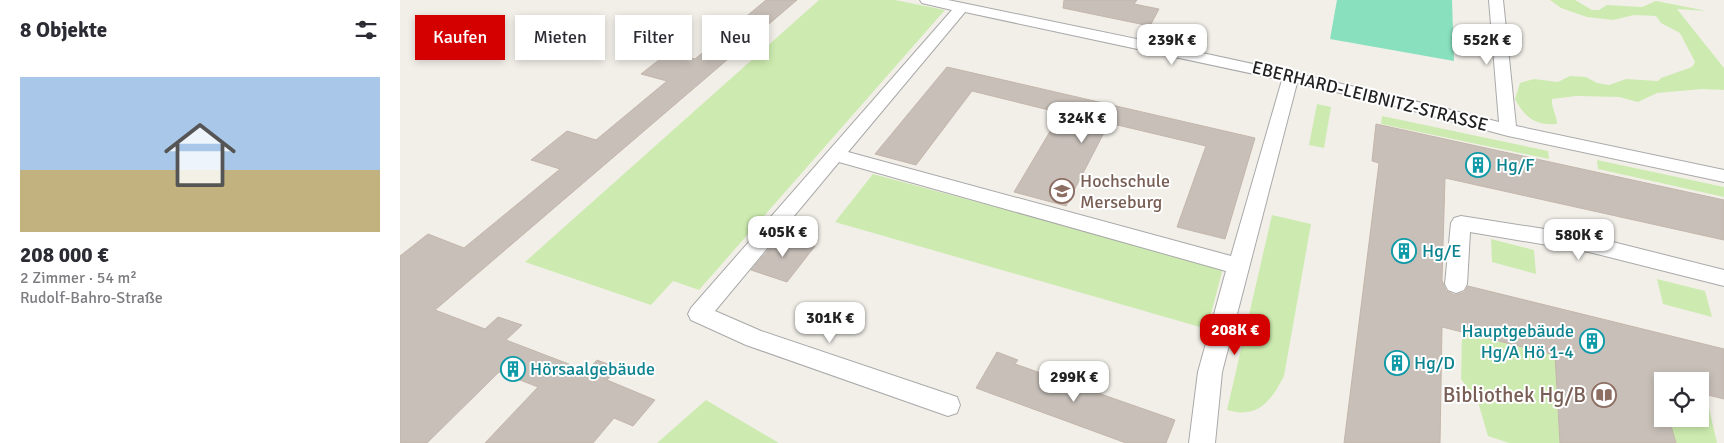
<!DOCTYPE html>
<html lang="de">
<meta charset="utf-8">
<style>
:root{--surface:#fff;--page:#f7f7f7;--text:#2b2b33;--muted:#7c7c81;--accent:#d40000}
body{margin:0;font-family:Signika,sans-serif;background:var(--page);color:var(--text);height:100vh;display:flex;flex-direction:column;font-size:19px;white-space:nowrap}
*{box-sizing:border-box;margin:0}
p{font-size:16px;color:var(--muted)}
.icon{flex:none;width:28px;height:28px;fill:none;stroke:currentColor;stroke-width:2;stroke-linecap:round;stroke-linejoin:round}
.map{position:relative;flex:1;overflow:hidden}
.panel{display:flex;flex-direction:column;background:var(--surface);width:400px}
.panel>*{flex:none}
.top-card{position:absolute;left:15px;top:15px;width:475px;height:45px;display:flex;gap:10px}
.fabs{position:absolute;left:1254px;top:372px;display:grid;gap:10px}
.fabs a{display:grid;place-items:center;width:55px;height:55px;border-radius:0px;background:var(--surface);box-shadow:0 2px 8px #0003;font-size:25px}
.price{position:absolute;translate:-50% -42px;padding:0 11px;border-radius:10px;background:#fff;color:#222;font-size:16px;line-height:32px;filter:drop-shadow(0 1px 2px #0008)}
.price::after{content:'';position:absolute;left:50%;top:30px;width:15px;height:11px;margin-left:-8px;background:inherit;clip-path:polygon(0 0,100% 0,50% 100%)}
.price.active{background:var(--accent);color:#fff}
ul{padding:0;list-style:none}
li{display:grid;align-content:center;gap:10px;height:265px;padding:0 20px}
li span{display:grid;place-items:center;height:155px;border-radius:0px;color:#555}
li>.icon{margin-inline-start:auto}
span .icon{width:90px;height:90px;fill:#fffc;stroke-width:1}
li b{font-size:21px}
h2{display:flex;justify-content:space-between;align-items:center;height:60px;padding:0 20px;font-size:21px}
.chip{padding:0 18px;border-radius:0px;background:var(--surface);box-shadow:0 2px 8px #0003;font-size:18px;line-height:45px}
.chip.active{background:var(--accent);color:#fff}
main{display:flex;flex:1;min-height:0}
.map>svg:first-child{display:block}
.grass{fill:#cdebb0}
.pitch{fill:#88e0be}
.building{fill:#c7bfb8;stroke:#c4b6ab}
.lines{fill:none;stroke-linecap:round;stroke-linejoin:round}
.street-casing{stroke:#a9a9a9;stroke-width:2}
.street{fill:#fff;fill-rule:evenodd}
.labels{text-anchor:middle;stroke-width:4;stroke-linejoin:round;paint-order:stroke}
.street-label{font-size:18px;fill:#222;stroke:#fff}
.culture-label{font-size:18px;fill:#0d838f;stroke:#fff;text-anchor:start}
.education-label{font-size:18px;fill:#785e54;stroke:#fff;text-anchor:start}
.near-education-label{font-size:21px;fill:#785e54;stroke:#fff;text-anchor:end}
</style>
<main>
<section class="panel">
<h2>8 Objekte<svg class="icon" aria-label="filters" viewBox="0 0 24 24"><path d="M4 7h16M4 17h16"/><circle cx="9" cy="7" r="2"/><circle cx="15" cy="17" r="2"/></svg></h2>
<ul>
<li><span style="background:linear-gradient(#a9c7e8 60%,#c2b280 0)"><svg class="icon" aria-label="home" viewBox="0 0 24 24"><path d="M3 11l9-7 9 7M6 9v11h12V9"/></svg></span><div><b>208 000 €</b><p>2 Zimmer · 54 m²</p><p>Rudolf-Bahro-Straße</p></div></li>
</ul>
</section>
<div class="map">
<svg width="1324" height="443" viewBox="0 0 1324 443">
<rect width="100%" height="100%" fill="#f2efe9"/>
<g class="grass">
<path d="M419 0H495L545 10 299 290 273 281 251 305 125 262Z"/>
<path d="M1150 0H1175L1192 10H1199L1207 5 1242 7 1256 1 1307 11 1277 9 1324 68V90L1302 89 1257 93 1238 102 1219 97 1176 96 1152 99C1151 108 1157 115 1157 124 1136 126 1125 118 1115 99L1120 83 1134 79 1158 82 1170 76 1186 77 1197 83 1209 85 1226 79 1258 81 1261 78 1292 67 1295 62 1280 33 1261 23 1256 16 1234 15 1213 20 1187 17 1161 8Z"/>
<path d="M917 104 931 107 924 148 909 145Z"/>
<path d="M982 116 1148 151 1149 159 981 124Z"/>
<path d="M1197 160 1324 187V197L1198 169Z"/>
<path d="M473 174 823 268 807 329 435 222Z"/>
<path d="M872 215 911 224 884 376C871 402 857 419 827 410Z"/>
<path d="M1091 239 1134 250 1136 274 1092 262Z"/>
<path d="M1257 279 1305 291 1312 317 1263 304Z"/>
<path d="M1062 332 1168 359 1156 380 1160 443H1109L1088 436 1078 402 1061 379Z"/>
<path d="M1300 393 1306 395 1317 443H1276L1269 419H1300Z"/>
<path d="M306 400 379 443H257Z"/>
</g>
<path class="pitch" d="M937 0H1052L1054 61 930 39Z"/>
<g class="building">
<path d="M366 0H397L35 310 85 329 98 317 122 325 106 340 187 371 197 360 218 368 207 380 255 400 233 426 214 418 193 443H85L138 387 99 372 27 443H0V256L28 234 64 248 160 169 131 160 167 131 196 140 267 81 241 74 269 52 295 59Z"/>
<path d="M664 0H737L734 4 759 9 750 26 663 8Z"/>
<path d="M547 67 855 138 825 239 777 227 806 146 709 123 666 206 614 192 661 113 572 91 516 165 475 154Z"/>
<path d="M976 124 1324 200V240L1045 178 1042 280 1046 291 1055 295 1065 292 1068 286 1324 349V399L1300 393V381H1259L1262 395V419H1269L1276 443H1160L1155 355 1042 327 1040 443H944L979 163 972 161Z"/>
<path d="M381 235 415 246 387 282 351 270Z"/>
<path d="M597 352 618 360 615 364 775 420 766 443H726L576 388Z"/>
</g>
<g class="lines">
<defs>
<g id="street">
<path d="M520 0H548C732 38 916 75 1099 122L1089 0H1103L1116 126 1324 170V182L1108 136 984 103 897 83 822 372 815 443H789L798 372 826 271 439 162 315 311 361 331 557 397 560 405 557 413 548 416 346 345 291 320 288 314 291 308 552 10 522 3ZM565 12 882 80 831 256 448 152Z"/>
<path d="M1061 216 1189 236 1324 270V286L1189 252 1070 232 1067 284 1064 290 1056 293 1048 290 1045 284 1051 223 1054 218Z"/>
</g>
</defs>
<use href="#street" class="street-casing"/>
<use href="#street" class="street"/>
</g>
<defs>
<symbol id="building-ring" viewBox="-11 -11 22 22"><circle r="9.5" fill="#fff" stroke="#0f9aa8" stroke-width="1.5"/><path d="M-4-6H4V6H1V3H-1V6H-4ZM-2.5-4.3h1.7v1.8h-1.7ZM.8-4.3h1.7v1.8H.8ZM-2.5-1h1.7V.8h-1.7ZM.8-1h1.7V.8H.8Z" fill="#0f9aa8"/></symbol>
<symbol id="university-ring" viewBox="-11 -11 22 22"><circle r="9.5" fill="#fff" stroke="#8d6e63" stroke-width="1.5"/><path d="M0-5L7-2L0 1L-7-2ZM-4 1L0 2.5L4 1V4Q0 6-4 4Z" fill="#8d6e63"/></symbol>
<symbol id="library-ring" viewBox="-11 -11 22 22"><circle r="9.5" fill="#fff" stroke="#8d6e63" stroke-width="1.5"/><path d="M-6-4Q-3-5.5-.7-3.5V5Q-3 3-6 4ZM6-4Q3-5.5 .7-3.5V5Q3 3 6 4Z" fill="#8d6e63"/></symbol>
</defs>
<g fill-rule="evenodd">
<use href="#building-ring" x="1064" y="151" width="28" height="28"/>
<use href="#university-ring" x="648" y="177" width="28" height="28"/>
<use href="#building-ring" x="990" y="237" width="28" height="28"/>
<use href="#building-ring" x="1178" y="327" width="28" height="28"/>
<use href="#building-ring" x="983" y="349" width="28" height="28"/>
<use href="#building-ring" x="99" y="355" width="28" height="28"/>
<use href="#library-ring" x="1190" y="381" width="28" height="28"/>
</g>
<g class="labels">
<g class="street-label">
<text transform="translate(970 96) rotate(14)" y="6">EBERHARD-LEIBNITZ-STRASSE</text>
</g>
<g class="culture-label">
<text x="1096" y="171">Hg/F</text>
<text x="1022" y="257">Hg/E</text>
<text x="1174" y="337" text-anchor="end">Hauptgebäude<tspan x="1174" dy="21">Hg/A Hö 1-4</tspan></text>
<text x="1014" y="369">Hg/D</text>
<text x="130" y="375">Hörsaalgebäude</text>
</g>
<g class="education-label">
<text x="680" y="187">Hochschule<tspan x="680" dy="21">Merseburg</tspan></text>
</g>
<g class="near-education-label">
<text x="1186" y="402">Bibliothek Hg/B</text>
</g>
</g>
</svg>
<div class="fabs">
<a><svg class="icon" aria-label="locate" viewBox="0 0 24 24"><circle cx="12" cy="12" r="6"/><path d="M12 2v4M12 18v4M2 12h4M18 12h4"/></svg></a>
</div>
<b class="price" style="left:772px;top:66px">239K €</b>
<b class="price" style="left:1087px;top:66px">552K €</b>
<b class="price" style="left:682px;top:144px">324K €</b>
<b class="price" style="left:383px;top:258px">405K €</b>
<b class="price" style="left:1179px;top:261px">580K €</b>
<b class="price" style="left:430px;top:344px">301K €</b>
<b class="price active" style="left:835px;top:356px">208K €</b>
<b class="price" style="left:674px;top:403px">299K €</b>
<div class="top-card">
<a class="chip active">Kaufen</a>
<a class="chip">Mieten</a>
<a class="chip">Filter</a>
<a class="chip">Neu</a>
</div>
</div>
</main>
